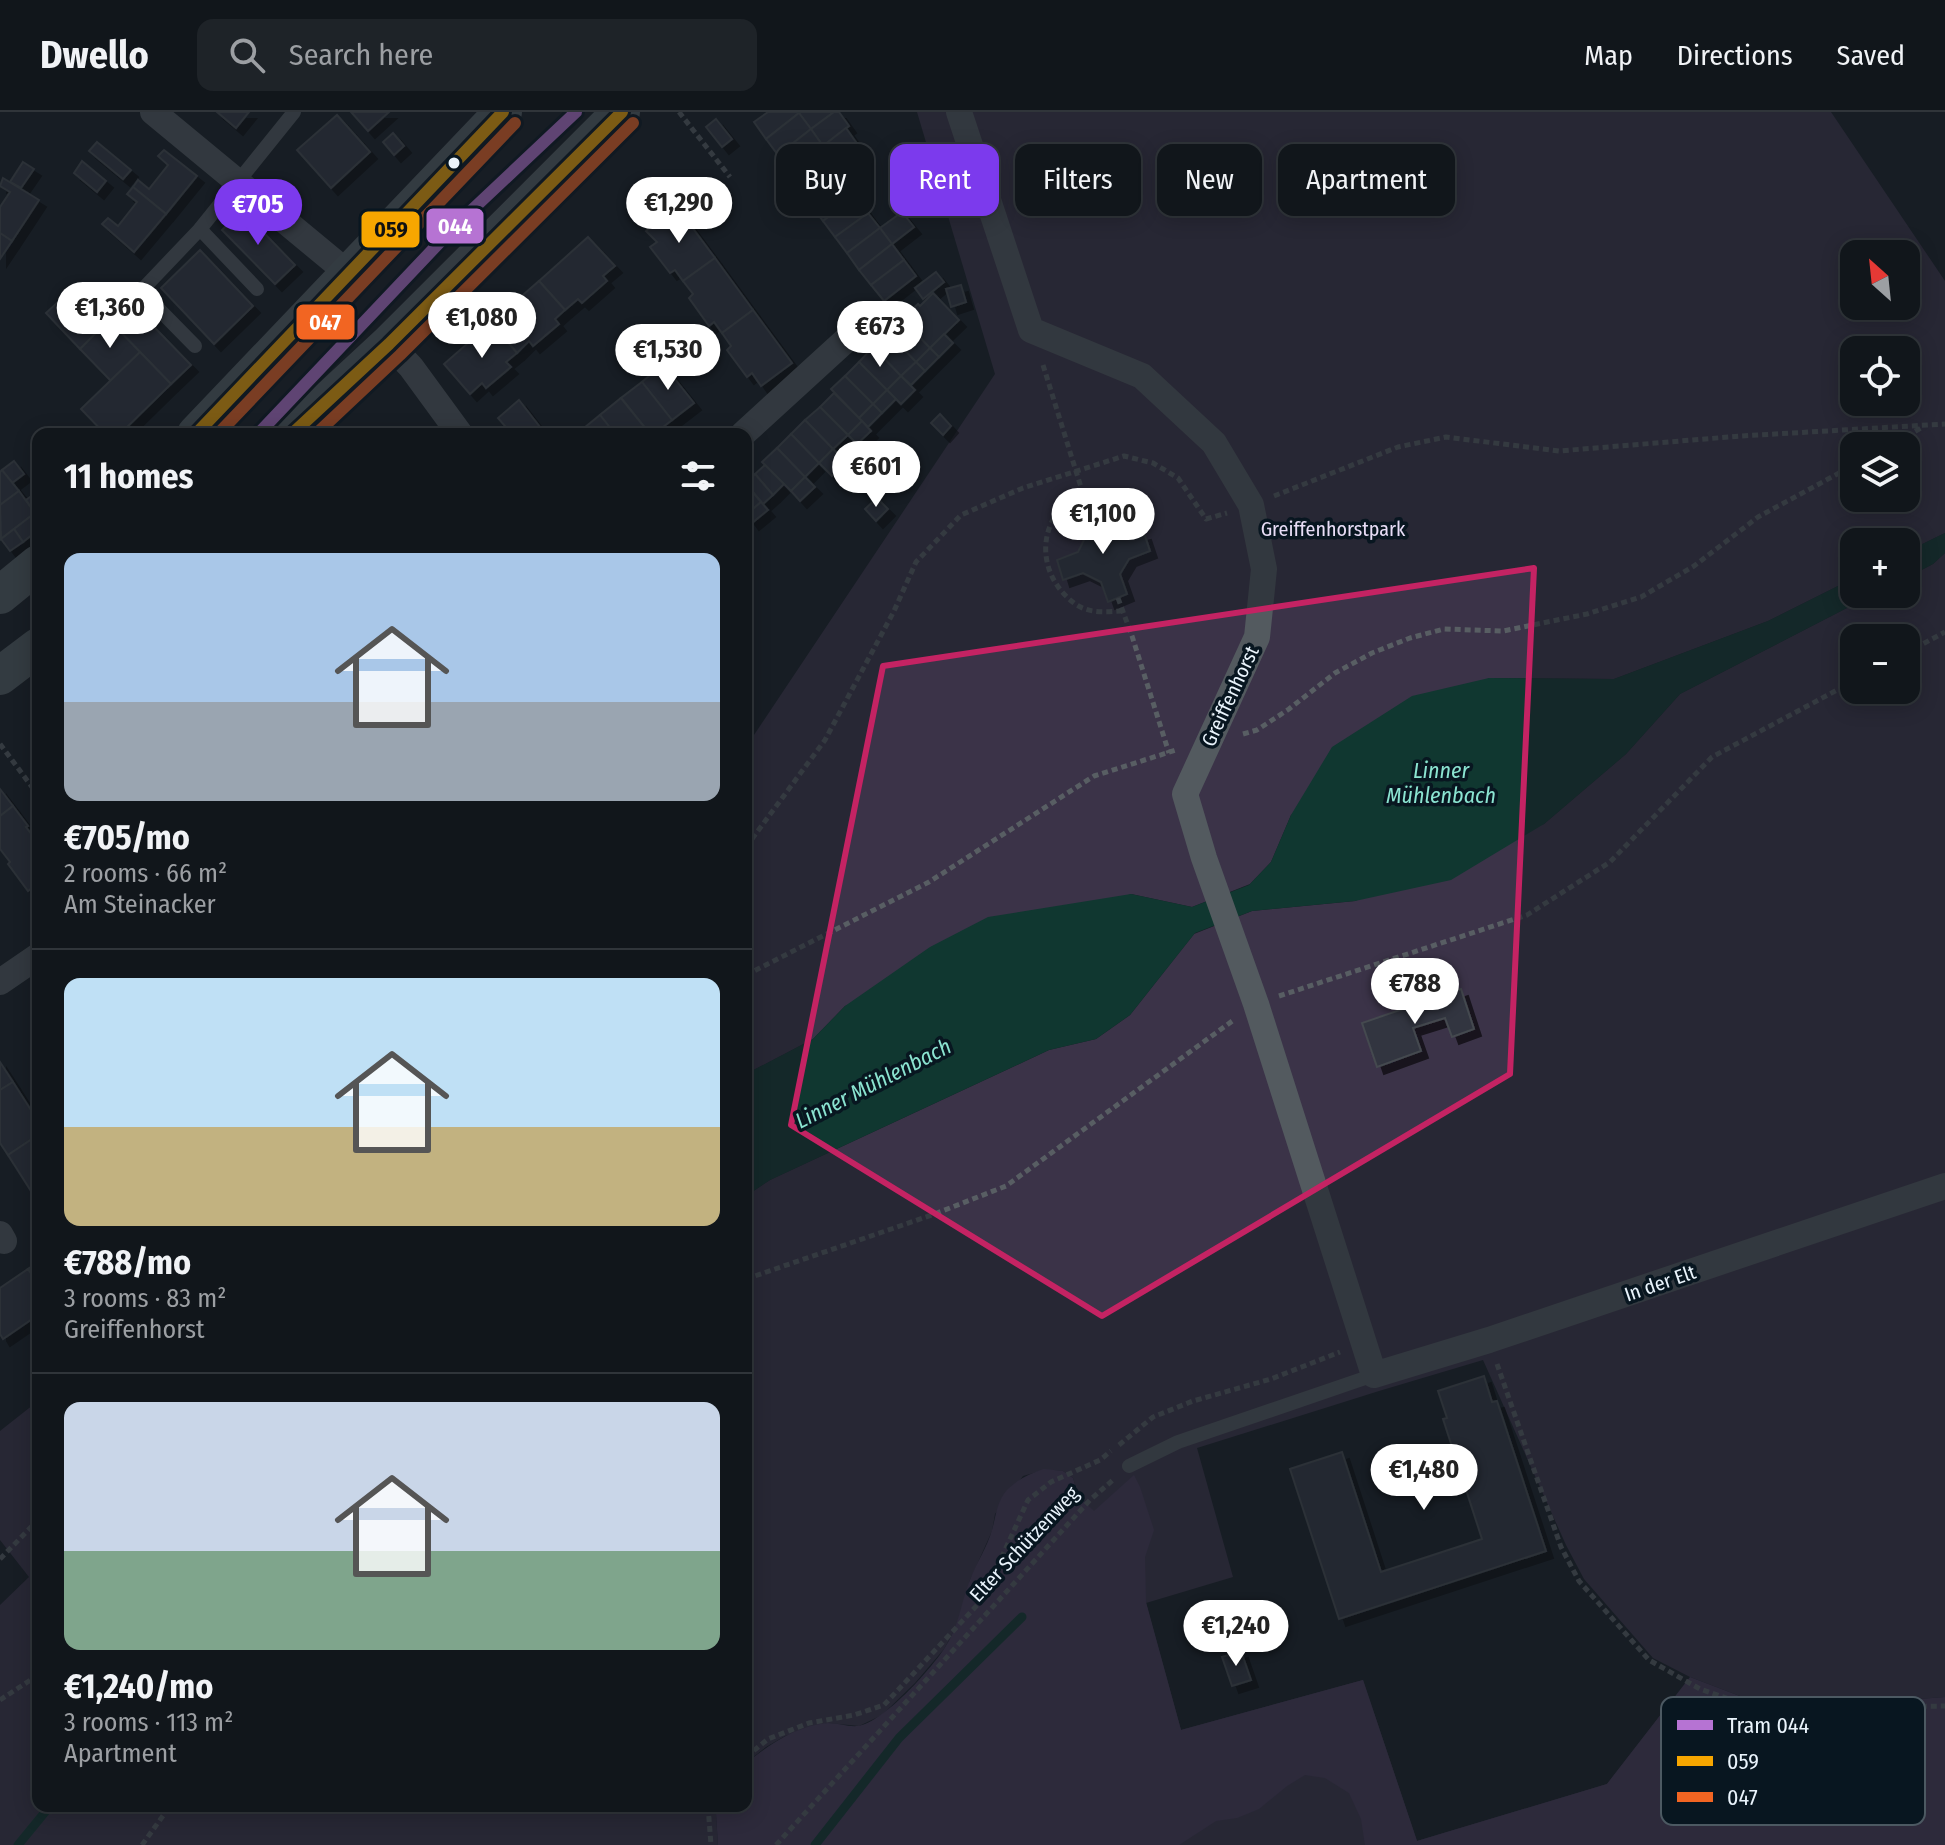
<!DOCTYPE html>
<meta charset="utf-8">
<style>
:root{--surface:#11161b;--page:#1e2328;--text:#f1f3f6;--muted:#9c9fa3;--line:#30353a;--accent:#7c3aed}
body{margin:0;font-family:"Fira Sans Condensed",sans-serif;background:var(--page);color:var(--text);height:100vh;display:flex;flex-direction:column;font-size:30px;white-space:nowrap}
*{box-sizing:border-box;margin:0}
p{font-size:26px;color:var(--muted)}
.icon{flex:none;width:44px;height:44px;fill:none;stroke:currentColor;stroke-width:2;stroke-linecap:round;stroke-linejoin:round}
.map{position:relative;flex:1;overflow:hidden}
.sheet{position:absolute;left:32px;top:316px;width:720px;height:1384px;display:flex;flex-direction:column;background:var(--surface);border-radius:16px;box-shadow:0 4px 20px #0003,0 0 0 2px var(--line)}
.sheet>*{flex:none}
.top-card{position:absolute;left:776px;top:32px;width:760px;height:72px;display:flex;gap:16px}
.needle{width:52px;rotate:333deg}
.buttons{position:absolute;left:1840px;top:128px;display:grid;gap:16px}
.buttons a{display:grid;place-items:center;width:80px;height:80px;border-radius:16px;background:var(--surface);box-shadow:0 4px 20px #0003,0 0 0 2px var(--line);font-size:40px}
.price{position:absolute;translate:-50% -68px;padding:0 18px;border-radius:28px;background:#fff;color:#222;font-size:26px;line-height:52px;filter:drop-shadow(0 2px 4px #0008)}
.price::after{content:'';position:absolute;left:50%;top:48px;width:24px;height:18px;margin-left:-12px;background:inherit;clip-path:polygon(0 0,100% 0,50% 100%)}
.price.current{background:var(--accent);color:#fff}
ul{padding:0;list-style:none}
li{display:grid;align-content:center;gap:16px;height:424px;padding:0 32px}
li+li{border-top:2px solid var(--line)}
li span{display:grid;place-items:center;height:248px;border-radius:16px;color:#555}
li>.icon{margin-inline-start:auto}
span .icon{width:144px;height:144px;fill:#fffc;stroke-width:1}
li b{font-size:34px}
h2{display:flex;justify-content:space-between;align-items:center;height:96px;padding:0 32px;font-size:34px}
.chip{padding:0 28px;border-radius:16px;background:var(--surface);box-shadow:0 4px 20px #0003,0 0 0 2px var(--line);font-size:28px;line-height:72px}
.chip.current{background:var(--accent);color:#fff}
header{display:flex;align-items:center;gap:48px;box-sizing:border-box;height:112px;padding:0 40px;background:var(--surface);border-bottom:2px solid var(--line)}
header strong{font-size:38px}
nav{display:flex;gap:44px;margin-inline-start:auto;font-size:28px}
.search{width:560px;height:72px;background:var(--page);display:flex;align-items:center;gap:20px;box-sizing:border-box;padding:0 28px;border-radius:16px;color:var(--muted);font-size:30px}
.map>svg:first-child{display:block}
.green{fill:#3b3348;fill-rule:evenodd}
.forest{fill:#473a58}
.water{fill:#103730}
.lines{fill:none;stroke-linecap:round;stroke-linejoin:round}
.stream{stroke:#103730;stroke-width:9}
.building{fill:#323640;stroke:#44494f;stroke-width:2;filter:url(#shadow)}
.path{stroke:#585e63;stroke-width:5;stroke-dasharray:6 4;stroke-linecap:butt}
.service{stroke:#535a5f;stroke-width:14}
.minor{stroke:#535a5f;stroke-width:26}
.secondary{stroke:#565f64;stroke-width:38}
.bus-1-casing{stroke:#081620;stroke-width:18}
.bus-2-casing{stroke:#081620;stroke-width:18}
.bus-1{stroke:#f7a600;stroke-width:12}
.bus-2{stroke:#f26522;stroke-width:12}
.tram-1-casing{stroke:#081620;stroke-width:18}
.tram-1{stroke:#b673d3;stroke-width:12}
.marked{fill:none;stroke:#c42363;stroke-width:6;stroke-linejoin:round}
.bus-dot{fill:#eaf4fc;stroke:#081620;stroke-width:3}
.labels{text-anchor:middle;stroke-width:7;stroke-linejoin:round;paint-order:stroke}
.park-label{font-size:20px;fill:#e8ddf6;stroke:#081620}
.street-label{font-size:20px;fill:#eaf4fc;stroke:#081620}
.water-label{font-size:22px;font-style:italic;fill:#8be4d1;stroke:#081620}
.key{fill:#081620;stroke:#4c5962;stroke-width:2}
.key-label{font-size:22px;fill:#eaf4fc}
.line-badge{stroke:#081620;stroke-width:3}
.badge-label{font-size:22px;text-anchor:middle;font-weight:bold;fill:#fff}
.pale-badge-label{font-size:22px;text-anchor:middle;font-weight:bold;fill:#111}
</style>
<header>
<strong>Dwello</strong>
<div class="search"><svg class="icon" aria-label="search" viewBox="0 0 24 24"><circle cx="10" cy="10" r="6"/><path d="M15 15l6 6"/></svg>Search here</div>
<nav><a>Map</a><a>Directions</a><a>Saved</a></nav>
</header>
<div class="map">
<svg width="1945" height="1733" viewBox="0 0 1945 1733">
<defs>
<filter id="shadow"><feDropShadow dx="7" dy="7" stdDeviation="0" flood-color="#0009"/></filter>
</defs>
<rect width="100%" height="100%" fill="#171e24"/>
<g class="green">
<path d="M917 0H1831L1945 169V421L1906 440V430H1854V466L1768 509 1614 567 1489 566 1291 703 1271 750 1250 772 1192 795 1131 782 845 894 813 927 746 962V635L995 262ZM1854 142H1906V194H1854ZM1854 238H1906V290H1854ZM1854 334H1906V386H1854ZM1099 398 1106 417 1122 426 1144 421 1150 439 1129 447 1120 462 1127 482 1108 490 1101 470 1083 461 1063 467 1057 448 1078 440 1086 424 1080 404Z"/>
<path d="M1945 441V1585L1906 1588 1814 1590 1745 1586 1690 1565 1653 1546 1584 1467 1566 1433 1483 1248 1379 1279 1197 1336 1233 1465 1146 1491 1181 1618 1363 1568 1417 1729 1607 1672 1675 1584 1945 1733H791L1093 1399 1079 1385 1073 1366 1063 1359 1044 1358 1023 1364 995 1402 992 1419 970 1468 959 1510 944 1537 915 1571 882 1603 859 1614 828 1611 785 1624 766 1635 746 1651V1084L770 1068 1049 938 1096 927 1130 903 1194 822 1252 799 1355 789 1544 712 1626 642 1680 582 1874 482H1906V466L1933 452ZM1854 526H1906V578H1854Z"/>
<path d="M38 1289V1694H718L716 1702 718 1733H0V1493L29 1465 0 1428V1319Z"/>
</g>
<path class="forest" d="M1044 1357 1063 1359 1073 1366 1079 1385 1094 1399 1134 1363 1140 1375 1154 1418 1145 1445 1146 1490 1181 1618 1363 1568 1417 1729 1607 1672 1690 1565 1745 1586 1814 1590 1906 1588 1945 1585V1733H1365L1361 1707 1349 1681 1325 1666 1305 1663 1287 1674 1259 1697 1237 1706 1216 1709 1179 1733H718L716 1702 718 1694H746V1651C770 1632 796 1614 828 1611 838 1611 848 1615 858 1614 884 1610 930 1558 944 1537 960 1513 960 1493 970 1468 976 1451 987 1436 992 1418 996 1404 997 1389 1007 1378 1018 1367 1029 1362 1044 1357Z"/>
<g class="water">
<path d="M1945 421V441L1933 452 1906 466V440Z"/>
<path d="M1854 466V482H1874L1680 582 1626 642 1544 712 1451 768 1355 789 1252 799 1195 821 1130 903 1096 927 1049 938 770 1068 746 1084V962L813 927 845 894 930 835 988 805 1131 782 1192 795 1249 773 1271 750 1291 703 1332 635 1412 584 1489 566 1614 567 1768 509Z"/>
</g>
<g class="lines">
<g class="stream">
<path d="M18 1733 50 1694"/>
<path d="M815 1733 899 1626 1022 1505"/>
</g>
</g>
<g class="building">
<path d="M217 0H249L236 16Z"/>
<path d="M351 0H389L368 19Z"/>
<path d="M768 0H798L799 1 766 27 754 10Z"/>
<path d="M801 0H834L811 17 799 1Z"/>
<path d="M834 0H839L849 14 823 34 811 17Z"/>
<path d="M799 1 811 17 778 43 766 27Z"/>
<path d="M337 3 370 40 331 76 297 38Z"/>
<path d="M716 7 732 27 722 35 706 15Z"/>
<path d="M846 16 858 33 835 49 823 34Z"/>
<path d="M811 17 823 34 790 58 778 43Z"/>
<path d="M393 21 404 34 394 43 383 30Z"/>
<path d="M97 30 131 58 123 67 89 39Z"/>
<path d="M823 34 835 49 802 74 790 58Z"/>
<path d="M164 38 197 64 166 102 133 75 138 68 149 77 168 53 158 44Z"/>
<path d="M82 49 106 69 97 80 74 61Z"/>
<path d="M835 49 846 66 814 90 802 74Z"/>
<path d="M23 50 34 57 21 76 10 70Z"/>
<path d="M3 66 39 88 12 129 0 121V95L10 80 0 74Z"/>
<path d="M844 68 856 84 823 109 811 93Z"/>
<path d="M133 75 166 102 134 140 102 112 108 106 118 114 137 90 127 82Z"/>
<path d="M856 84 868 101 835 125 823 109Z"/>
<path d="M677 95 715 146 683 169 675 158 670 161 650 135 657 130 646 119Z"/>
<path d="M242 98 295 153 275 172 222 118Z"/>
<path d="M902 100 914 115 892 132 880 116Z"/>
<path d="M868 101 880 116 847 141 835 125Z"/>
<path d="M880 116 892 132 859 158 847 141Z"/>
<path d="M0 121 12 129 0 147Z"/>
<path d="M588 125 615 154 603 164 607 169 582 191 578 187 565 198 539 169Z"/>
<path d="M892 132 904 148 871 173 859 158Z"/>
<path d="M200 138 253 194 214 232 161 176Z"/>
<path d="M715 146 753 198 722 221 714 210 709 214 689 186 693 182 683 169Z"/>
<path d="M904 148 916 164 884 189 871 173Z"/>
<path d="M936 160 944 170 923 187 915 176Z"/>
<path d="M539 169 565 198 555 207 559 212 533 234 529 229 517 241 491 211Z"/>
<path d="M961 173 966 190 951 195 946 177Z"/>
<path d="M933 181 959 208 930 236 902 207 918 192 920 194Z"/>
<path d="M86 184 109 208 80 237 46 201 57 191Z"/>
<path d="M129 189 191 253 171 272 109 208Z"/>
<path d="M753 198 792 251 761 274 752 261 747 265 727 238 731 234 722 221Z"/>
<path d="M902 207 930 236 916 250 888 221Z"/>
<path d="M109 208 140 240 111 269 80 237Z"/>
<path d="M491 211 517 241 506 250 511 255 486 276 482 271 470 282 444 252Z"/>
<path d="M888 221 916 250 901 264 873 235Z"/>
<path d="M944 222 953 231 939 245 930 236Z"/>
<path d="M873 235 901 264 887 278 859 250Z"/>
<path d="M930 236 939 245 925 259 916 250Z"/>
<path d="M140 240 171 272 120 322H105L81 297Z"/>
<path d="M859 250 887 278 873 292 845 264Z"/>
<path d="M916 250 925 259 911 273 901 264Z"/>
<path d="M663 252 694 291 672 308 642 270Z"/>
<path d="M845 264 873 292 859 306 831 277Z"/>
<path d="M901 264 915 278 901 292 887 278Z"/>
<path d="M642 270 672 308 654 322H650L621 286Z"/>
<path d="M887 278 896 287 882 301 873 292Z"/>
<path d="M834 281 862 309 848 323 820 295Z"/>
<path d="M621 286 650 322H615L600 303Z"/>
<path d="M519 288 543 319 540 322H512L498 306Z"/>
<path d="M873 292 882 301 868 315 859 306Z"/>
<path d="M820 295 848 323 833 337 805 308Z"/>
<path d="M940 302 951 314 943 323 931 311Z"/>
<path d="M600 303 615 322H581L579 320Z"/>
<path d="M805 308 833 337 819 351 791 322Z"/>
<path d="M862 309 871 319 857 332 848 323Z"/>
<path d="M791 322 819 351 805 365 777 336Z"/>
<path d="M777 336 805 365 791 379 762 350Z"/>
<path d="M833 337 846 350 832 364 819 351Z"/>
<path d="M14 349 24 362 12 371 2 358Z"/>
<path d="M765 353 784 372 773 383 755 362Z"/>
<path d="M2 358 19 379 0 393V360Z"/>
<path d="M755 362 773 383 763 392 746 372Z"/>
<path d="M805 365 815 375 800 389 791 379Z"/>
<path d="M746 372 761 390 746 403Z"/>
<path d="M19 379 35 401 1 427 0 393Z"/>
<path d="M37 380 38 381V405L26 388Z"/>
<path d="M877 386 888 397 876 409 865 397Z"/>
<path d="M761 390 768 398 752 411 746 403Z"/>
<path d="M1099 398 1106 417 1122 426 1144 421 1150 439 1129 447 1120 462 1127 482 1108 490 1101 470 1083 461 1063 468 1057 448 1078 440 1086 424 1080 404Z"/>
<path d="M35 401 38 405V418L23 430 14 417Z"/>
<path d="M14 417 23 430 10 439 1 427Z"/>
<path d="M0 677 13 694 0 704Z"/>
<path d="M13 694 28 714 26 715 37 729 38 728V771L28 779 8 752 10 750 0 737V704Z"/>
<path d="M1461 877 1474 917 1452 925 1445 906 1413 916 1421 939 1377 955 1362 911Z"/>
<path d="M0 950 13 970 0 978Z"/>
<path d="M13 970 38 1009V1023L8 1043 0 1031V978Z"/>
<path d="M38 1023V1090L8 1043Z"/>
<path d="M38 1150V1172L28 1157Z"/>
<path d="M28 1157 38 1172V1203L3 1227 0 1222V1176Z"/>
<path d="M1484 1264 1492 1290 1497 1289 1546 1439 1339 1507 1290 1357 1342 1340 1381 1460 1482 1427 1443 1307 1447 1306 1438 1279Z"/>
<path d="M1241 1539 1251 1568 1232 1574 1222 1545Z"/>
</g>
<g class="lines">
<g class="path">
<path d="M679 0 730 65"/>
<path d="M1043 253 1089 401"/>
<path d="M1889 334 1921 316"/>
<path d="M1083 379C1037 402 1033 460 1074 491 1088 502 1106 500 1122 499"/>
<path d="M1274 384 1398 335 1446 325 1559 339 1741 324 1945 312"/>
<path d="M1118 486 1132 524 1169 641"/>
<path d="M1906 541 1945 520"/>
<path d="M1243 622 1257 618 1289 597 1335 561 1372 541 1410 526 1444 517 1503 519 1587 502 1641 485 1694 454 1758 405 1854 353"/>
<path d="M0 632 38 683"/>
<path d="M746 735 825 628 894 499 916 450 961 403 1023 376 1124 344 1153 351 1178 366 1206 407 1227 401"/>
<path d="M746 863 929 770 1094 664 1176 638"/>
<path d="M1279 884 1527 803 1610 750 1712 645 1854 569"/>
<path d="M746 1167 932 1103 1006 1074 1235 907"/>
<path d="M1497 1252 1561 1435 1579 1469 1649 1548 1700 1577 1743 1592 1814 1596 1945 1594"/>
<path d="M1119 1333 1153 1305 1193 1289 1271 1267 1340 1240"/>
<path d="M0 1447 38 1408"/>
<path d="M0 1588 32 1567 38 1560"/>
<path d="M746 1645 768 1627 809 1611 854 1603 884 1593 982 1488 1028 1388 1051 1370 1100 1348 1111 1339"/>
<path d="M708 1694 711 1733"/>
<path d="M142 1733 170 1694"/>
<path d="M776 1733 1090 1388 1114 1367"/>
</g>
<g class="service">
<path d="M200 117 257 177"/>
<path d="M195 234 141 179 200 117 294 0"/>
<path d="M1129 1354 1178 1330 1374 1263"/>
</g>
<g class="minor">
<path d="M153 0 349 162"/>
<path d="M959 0 1031 218 1142 264 1214 331 1251 393 1264 457 1257 525 1185 682 1204 746 1256 892 1374 1263 1489 1228 1945 1074"/>
<path d="M389 232 411 255 460 322"/>
<path d="M743 322 847 227 861 205"/>
<path d="M0 870 38 844"/>
<path d="M0 1122 4 1129"/>
</g>
<g class="secondary">
<path d="M196 322 503 0"/>
<path d="M292 322 389 232 621 0"/>
<path d="M0 483 38 452"/>
<path d="M0 564 38 535"/>
</g>
<defs>
<g id="bus-1">
<path d="M196 322 503 0"/>
<path d="M292 322 389 232 622 0"/>
</g>
<g id="bus-2">
<path d="M218 322 515 11"/>
<path d="M316 322 400 243 633 11"/>
</g>
</defs>
<use href="#bus-1" class="bus-1-casing"/>
<use href="#bus-2" class="bus-2-casing"/>
<use href="#bus-1" class="bus-1"/>
<use href="#bus-2" class="bus-2"/>
<defs>
<path id="tram-1" d="M258 322 457 112 576 0"/>
</defs>
<use href="#tram-1" class="tram-1-casing"/>
<use href="#tram-1" class="tram-1"/>
</g>
<path d="M0 0H1945V1733H0ZM1534 456 1510 962 1102 1204 791 1013 883 554Z" fill="#171e24" fill-opacity=".55" fill-rule="evenodd"/>
<path class="marked" d="M1534 456 1510 962 1102 1204 791 1013 883 554Z"/>
<circle class="bus-dot" cx="454" cy="51" r="7"/>
<g class="labels">
<g class="park-label">
<text x="1333" y="424">Greiffenhorstpark</text>
</g>
<g class="street-label">
<text transform="translate(1230 584) rotate(-65)" y="7">Greiffenhorst</text>
<text transform="translate(1660 1171) rotate(-19)" y="7">In der Elt</text>
<text transform="translate(1024 1432) rotate(-47)" y="7">Elter Schützenweg</text>
</g>
<g class="water-label">
<text x="1441" y="666">Linner<tspan x="1441" dy="25">Mühlenbach</tspan></text>
<text transform="translate(873 971) rotate(-27)" y="8">Linner Mühlenbach</text>
</g>
</g>
<rect x="1661" y="1585" width="264" height="128" rx="12" class="key"/>
<rect x="1677" y="1608" width="36" height="10" fill="#b673d3"/>
<rect x="1677" y="1644" width="36" height="10" fill="#f7a600"/>
<rect x="1677" y="1680" width="36" height="10" fill="#f26522"/>
<g class="key-label">
<text x="1727" y="1621">Tram 044</text>
<text x="1727" y="1657">059</text>
<text x="1727" y="1693">047</text>
</g>
<g class="line-badge">
<rect x="425" y="95" width="60" height="38" rx="8" fill="#b673d3"/>
<rect x="360" y="98" width="61" height="39" rx="8" fill="#f7a600"/>
<rect x="295" y="191" width="61" height="38" rx="8" fill="#f26522"/>
</g>
<g class="badge-label">
<text x="455" y="122">044</text>
<text x="325" y="218">047</text>
</g>
<g class="pale-badge-label">
<text x="391" y="125">059</text>
</g>
</svg>
<div class="buttons">
<a><svg class="needle" viewBox="-14 -14 28 28"><path d="M0-13l5 13h-10z" fill="#e53935"/><path d="M0 13l5-13h-10z" fill="#9c9fa3"/></svg></a>
<a><svg class="icon" aria-label="locate" viewBox="0 0 24 24"><circle cx="12" cy="12" r="6"/><path d="M12 2v4M12 18v4M2 12h4M18 12h4"/></svg></a>
<a><svg class="icon" aria-label="layers" viewBox="0 0 24 24"><path d="M12 4l9 5-9 5-9-5zM3 14l9 5 9-5"/></svg></a>
<a>+</a>
<a>−</a>
</div>
<b class="price" style="left:679px;top:133px">€1,290</b>
<b class="price current" style="left:258px;top:135px">€705</b>
<b class="price" style="left:110px;top:238px">€1,360</b>
<b class="price" style="left:482px;top:248px">€1,080</b>
<b class="price" style="left:880px;top:257px">€673</b>
<b class="price" style="left:668px;top:280px">€1,530</b>
<b class="price" style="left:876px;top:397px">€601</b>
<b class="price" style="left:1103px;top:444px">€1,100</b>
<b class="price" style="left:1415px;top:914px">€788</b>
<b class="price" style="left:1424px;top:1400px">€1,480</b>
<b class="price" style="left:1236px;top:1556px">€1,240</b>
<div class="top-card">
<a class="chip">Buy</a>
<a class="chip current">Rent</a>
<a class="chip">Filters</a>
<a class="chip">New</a>
<a class="chip">Apartment</a>
</div>
<section class="sheet">
<h2>11 homes<svg class="icon" aria-label="filters" viewBox="0 0 24 24"><path d="M4 7h16M4 17h16"/><circle cx="9" cy="7" r="2"/><circle cx="15" cy="17" r="2"/></svg></h2>
<ul>
<li><span style="background:linear-gradient(#a9c7e8 60%,#9aa5b1 0)"><svg class="icon" aria-label="home" viewBox="0 0 24 24"><path d="M3 11l9-7 9 7M6 9v11h12V9"/></svg></span><div><b>€705/mo</b><p>2 rooms · 66 m²</p><p>Am Steinacker</p></div></li>
<li><span style="background:linear-gradient(#bfe0f5 60%,#c2b280 0)"><svg class="icon" aria-label="home" viewBox="0 0 24 24"><path d="M3 11l9-7 9 7M6 9v11h12V9"/></svg></span><div><b>€788/mo</b><p>3 rooms · 83 m²</p><p>Greiffenhorst</p></div></li>
<li><span style="background:linear-gradient(#c9d6e8 60%,#7fa58c 0)"><svg class="icon" aria-label="home" viewBox="0 0 24 24"><path d="M3 11l9-7 9 7M6 9v11h12V9"/></svg></span><div><b>€1,240/mo</b><p>3 rooms · 113 m²</p><p>Apartment</p></div></li>
</ul>
</section>
</div>
